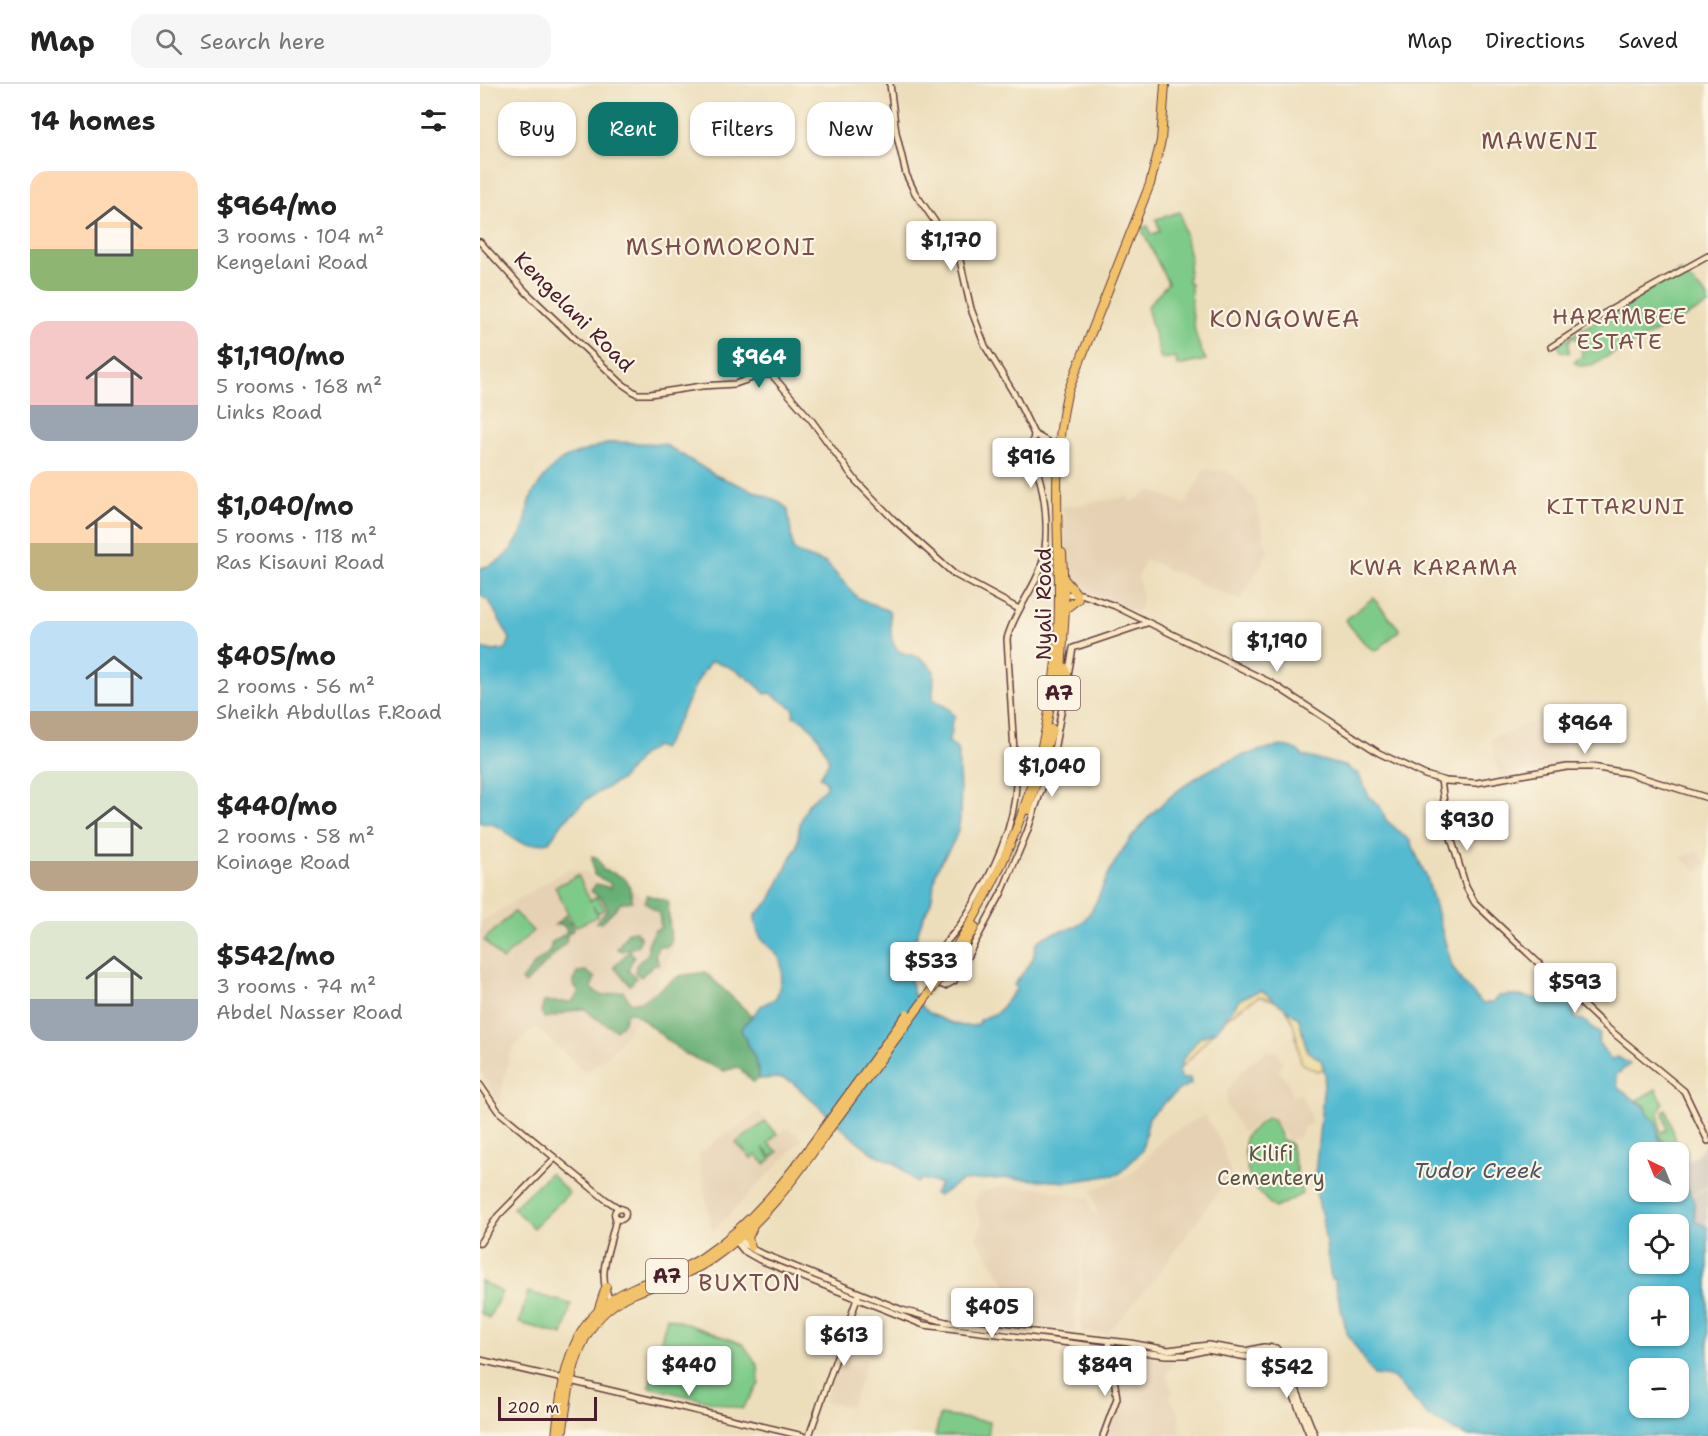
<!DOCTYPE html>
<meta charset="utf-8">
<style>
:root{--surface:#fff;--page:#f6f6f6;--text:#222;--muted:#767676;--line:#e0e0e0;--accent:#0f766e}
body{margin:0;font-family:"Shantell Sans",sans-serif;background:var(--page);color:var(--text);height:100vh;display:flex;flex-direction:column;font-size:22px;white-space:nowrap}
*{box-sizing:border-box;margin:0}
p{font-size:20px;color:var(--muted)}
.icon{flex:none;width:33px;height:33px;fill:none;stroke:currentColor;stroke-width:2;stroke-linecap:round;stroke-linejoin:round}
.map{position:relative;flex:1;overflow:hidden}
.side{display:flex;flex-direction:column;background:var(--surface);width:480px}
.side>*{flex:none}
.banner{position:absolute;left:18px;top:18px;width:570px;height:54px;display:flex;gap:12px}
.needle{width:39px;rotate:317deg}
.fabs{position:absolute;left:1149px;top:1058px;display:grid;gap:12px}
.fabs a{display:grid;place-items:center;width:60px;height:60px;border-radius:12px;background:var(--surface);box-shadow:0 2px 4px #0004;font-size:30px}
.scale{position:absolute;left:18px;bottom:15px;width:99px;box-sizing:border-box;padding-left:6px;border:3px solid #4a1f2b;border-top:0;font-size:16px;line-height:21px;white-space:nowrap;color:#4a1f2b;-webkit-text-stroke:4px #fcf5e5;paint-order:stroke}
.price{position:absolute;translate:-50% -51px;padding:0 14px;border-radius:6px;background:#fff;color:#222;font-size:20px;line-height:39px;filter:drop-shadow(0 2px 3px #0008)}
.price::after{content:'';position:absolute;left:50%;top:36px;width:18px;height:14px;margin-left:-9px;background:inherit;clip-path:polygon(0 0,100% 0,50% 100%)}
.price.selected{background:var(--accent);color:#fff}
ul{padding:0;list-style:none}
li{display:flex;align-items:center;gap:18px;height:150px;padding:0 30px}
li span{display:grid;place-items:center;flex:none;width:168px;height:120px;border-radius:18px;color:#555}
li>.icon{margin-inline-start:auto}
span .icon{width:72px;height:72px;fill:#fffc;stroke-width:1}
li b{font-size:26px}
h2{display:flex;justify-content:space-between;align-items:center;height:72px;padding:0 30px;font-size:26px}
.pill{padding:0 21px;border-radius:18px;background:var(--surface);box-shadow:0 2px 4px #0004;font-size:21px;line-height:54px}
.pill.selected{background:var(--accent);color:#fff}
header{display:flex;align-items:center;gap:36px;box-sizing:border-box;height:84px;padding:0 30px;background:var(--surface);border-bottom:2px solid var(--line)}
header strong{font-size:28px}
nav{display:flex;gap:33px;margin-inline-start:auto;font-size:21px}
.search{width:420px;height:54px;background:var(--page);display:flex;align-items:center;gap:15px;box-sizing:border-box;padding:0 21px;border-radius:18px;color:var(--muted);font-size:22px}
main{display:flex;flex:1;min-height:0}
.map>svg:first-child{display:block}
.built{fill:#e6d1b4}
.industrial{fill:#cbc3b8}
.green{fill:#7ecb89;stroke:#64755a;stroke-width:1.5}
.forest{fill:#66af75;stroke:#586750;stroke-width:1.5}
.sand{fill:#eeda9e;stroke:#9c7c64;stroke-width:1.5}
.water{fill:#52bad0;stroke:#4e6c7e;stroke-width:1.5;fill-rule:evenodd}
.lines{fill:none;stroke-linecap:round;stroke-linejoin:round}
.secondary-casing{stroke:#623c41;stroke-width:8}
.highway-casing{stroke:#623c41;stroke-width:10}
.secondary{stroke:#fae7c3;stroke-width:5}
.highway{stroke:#f2c26a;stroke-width:8}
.highway-bridge-casing{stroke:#623c41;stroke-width:10;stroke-linecap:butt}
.highway-bridge{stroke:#f2c26a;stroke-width:8}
.labels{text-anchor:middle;stroke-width:4.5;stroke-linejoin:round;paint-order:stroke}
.shield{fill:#fcf5e5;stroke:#7f5f63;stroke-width:1.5}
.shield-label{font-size:20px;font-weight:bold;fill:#4a1f2b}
.street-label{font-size:21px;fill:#4a1f2b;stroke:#fcf5e5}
.park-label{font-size:21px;fill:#5a5347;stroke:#fcf5e5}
.neighbourhood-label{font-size:22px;letter-spacing:1.5px;fill:#7a4e4a;stroke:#fcf5e5}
.water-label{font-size:22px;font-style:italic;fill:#4d5565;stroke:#fcf5e5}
.quarter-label{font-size:24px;letter-spacing:1.5px;fill:#7a4e4a;stroke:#fcf5e5}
</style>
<header>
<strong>Map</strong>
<div class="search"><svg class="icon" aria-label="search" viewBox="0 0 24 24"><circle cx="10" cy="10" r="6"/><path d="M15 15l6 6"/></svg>Search here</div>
<nav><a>Map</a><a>Directions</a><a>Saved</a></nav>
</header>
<main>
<section class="side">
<h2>14 homes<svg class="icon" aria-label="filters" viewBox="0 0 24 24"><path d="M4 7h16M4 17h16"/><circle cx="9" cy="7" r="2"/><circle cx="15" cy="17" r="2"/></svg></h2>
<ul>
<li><span style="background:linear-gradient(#ffd9b3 65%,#8fb573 0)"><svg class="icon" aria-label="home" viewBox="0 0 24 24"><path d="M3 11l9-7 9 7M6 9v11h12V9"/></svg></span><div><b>$964/mo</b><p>3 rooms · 104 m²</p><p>Kengelani Road</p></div></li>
<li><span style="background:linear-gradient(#f6c9c9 70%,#9aa5b1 0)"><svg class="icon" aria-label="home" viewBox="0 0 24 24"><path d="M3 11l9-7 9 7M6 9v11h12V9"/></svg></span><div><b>$1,190/mo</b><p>5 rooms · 168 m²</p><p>Links Road</p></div></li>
<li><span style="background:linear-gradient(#ffd9b3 60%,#c2b280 0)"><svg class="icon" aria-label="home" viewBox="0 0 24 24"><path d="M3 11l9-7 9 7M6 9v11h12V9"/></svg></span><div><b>$1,040/mo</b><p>5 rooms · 118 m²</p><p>Ras Kisauni Road</p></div></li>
<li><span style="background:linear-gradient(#bfe0f5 75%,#b9a48a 0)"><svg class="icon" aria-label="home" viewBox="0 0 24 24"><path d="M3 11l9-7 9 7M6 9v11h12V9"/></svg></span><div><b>$405/mo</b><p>2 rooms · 56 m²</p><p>Sheikh Abdullas F.Road</p></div></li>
<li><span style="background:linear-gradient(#dfe7d0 75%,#b9a48a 0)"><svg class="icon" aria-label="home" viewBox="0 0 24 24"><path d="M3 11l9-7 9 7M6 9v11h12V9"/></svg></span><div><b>$440/mo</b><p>2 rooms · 58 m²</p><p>Koinage Road</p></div></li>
<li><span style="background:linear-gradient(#dfe7d0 65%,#9aa5b1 0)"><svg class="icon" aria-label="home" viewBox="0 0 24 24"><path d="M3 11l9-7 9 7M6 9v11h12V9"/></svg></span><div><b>$542/mo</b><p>3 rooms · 74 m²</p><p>Abdel Nasser Road</p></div></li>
</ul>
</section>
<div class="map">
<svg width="1228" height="1352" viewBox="0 0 1228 1352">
<rect width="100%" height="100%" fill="#fcf5e5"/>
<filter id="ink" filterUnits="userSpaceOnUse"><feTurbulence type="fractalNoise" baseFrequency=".0167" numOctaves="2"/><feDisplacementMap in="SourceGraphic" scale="12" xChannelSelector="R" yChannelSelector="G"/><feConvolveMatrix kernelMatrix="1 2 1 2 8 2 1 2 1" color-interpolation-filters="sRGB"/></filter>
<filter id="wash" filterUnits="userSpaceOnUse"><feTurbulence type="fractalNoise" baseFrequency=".008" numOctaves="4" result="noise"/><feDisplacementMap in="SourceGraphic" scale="24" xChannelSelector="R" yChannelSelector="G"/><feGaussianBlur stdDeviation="1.35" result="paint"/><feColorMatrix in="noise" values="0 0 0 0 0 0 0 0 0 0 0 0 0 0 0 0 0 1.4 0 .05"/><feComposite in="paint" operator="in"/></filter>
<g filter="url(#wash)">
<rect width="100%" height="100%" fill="#eddebb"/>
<g class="built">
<path d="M724 385 750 388 776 417 788 468 760 517 665 475 658 493 662 511 661 522 656 529 625 514 601 507 589 492 582 423 648 413 650 419 671 406 706 421Z"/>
<path d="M1069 631 1081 651 1088 673 1084 681 1020 694 1010 655Z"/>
<path d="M1217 766 1226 780 1217 788 1201 774Z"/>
<path d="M88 785 108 788 112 795 127 801 147 803 176 821V830L188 845 195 862 167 922 130 970 105 988 56 943 37 960 29 972 19 1022 0 985V838Z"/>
<path d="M786 967 797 968 803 977 799 987 808 998 812 1012 821 1009 828 1026 832 1039 824 1043 819 1054 808 1056 791 1031 784 1032 765 1049 761 1047 746 1020 747 1007 763 985Z"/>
<path d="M278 1028 300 1050 308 1043 323 1055 232 1148 218 1070Z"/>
<path d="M724 1031 741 1058 752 1094 744 1100 672 1198 627 1250 601 1247 603 1170 617 1129 612 1106 652 1089 686 1052Z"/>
<path d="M518 1103 557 1104 609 1114 611 1127 616 1131 602 1168 594 1248 553 1241 496 1154 502 1139 494 1119 499 1109Z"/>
<path d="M362 1266 388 1275 371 1323 344 1318Z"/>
<path d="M635 1269 694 1277 686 1291 693 1308 690 1314 699 1328 701 1352H625L640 1316Z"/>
</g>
<g class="industrial">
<path d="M1228 1059V1102L1213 1111 1201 1091 1199 1081 1212 1075Z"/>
<path d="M1228 1104V1143H1227L1216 1137 1213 1112Z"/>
</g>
<g class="green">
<path d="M700 128 710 173 708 198 711 200C711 226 713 254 726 276L697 282 696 273 681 275 667 223 688 199 661 144 668 142 671 151 680 147 676 135Z"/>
<path d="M1201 187 1228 213V221L1111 281 1100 282 1094 278 1102 272 1101 259 1093 253 1089 257V269L1081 267 1077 260Z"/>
<path d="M893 514 920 546 896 567 886 561 865 536Z"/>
<path d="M98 791 110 817 117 813 125 825 118 829 113 822 118 832 95 843 75 803Z"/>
<path d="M34 828 53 847 22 876 4 856Z"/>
<path d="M1176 1005 1183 1019 1179 1029 1180 1046 1182 1048 1187 1045 1183 1029 1186 1025 1198 1063 1195 1065C1181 1060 1178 1053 1176 1038L1168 1030 1166 1022 1157 1016Z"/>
<path d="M787 1033 793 1035 802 1056 810 1059 822 1110 795 1124C770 1103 763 1086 765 1052Z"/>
<path d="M285 1038 297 1050 288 1059 298 1068 292 1073 283 1064 291 1075 285 1080 276 1071 272 1075 256 1059Z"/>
<path d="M70 1089 89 1109 53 1144 33 1124Z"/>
<path d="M0 1197 22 1208 9 1234 0 1229Z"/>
<path d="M48 1208 91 1220 83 1251 39 1239Z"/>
<path d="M187 1233 263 1260 278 1282 279 1300 262 1325 169 1303Z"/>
<path d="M460 1331 510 1338 508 1352H455Z"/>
</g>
<g class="forest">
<path d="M112 772 118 774 123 786C145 792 150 794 152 817L141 819 121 839 116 838 128 825 122 815 111 807 116 800 131 804 130 799 114 791Z"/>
<path d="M167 811 188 817 191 858 186 863 178 862 175 872 179 880 173 881 161 893 155 889 156 881 168 870V860L175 846 181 844 179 830 165 818Z"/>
<path d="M86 831 93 846 87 851 86 859 45 900 41 896C48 891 49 887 54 881 60 873 72 872 71 859L85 850 87 846 82 840 75 841Z"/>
<path d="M156 847 161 854 158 862 142 867 137 865 148 848Z"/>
<path d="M150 866 154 873 148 886 156 894 150 901 134 883Z"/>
<path d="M106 887 115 894 111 904 122 912 143 907 151 919 162 917 199 892 225 888 272 932 261 945C268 965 279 974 279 995L273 998 258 983 244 987 205 970 153 928 146 929 144 938 136 946 114 933 105 925C90 924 80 933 64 934L61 927 64 918H92L99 908 93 900 97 888Z"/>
</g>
<path class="sand" d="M758 887 813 901 860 980 837 987 822 980C816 963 817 935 803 922 798 917 787 915 781 912 768 918 749 931 739 942 720 960 709 982 686 994Z"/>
<path class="water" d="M133 358 184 360 235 391 300 418 308 426 313 465 322 471 346 479 378 514 409 527C412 537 409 549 413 559 419 573 430 568 440 574 446 577 450 583 454 587L453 615 469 625 475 633 471 641 472 648 468 657 479 667C477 694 485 724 477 749 473 763 462 773 457 786 453 796 454 807 451 817 450 823 445 828 443 834 431 865 417 914 455 932 471 939 480 944 498 941L501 935 517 929 537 904 534 901C539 893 552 880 554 871 555 865 554 860 561 855 573 846 592 848 603 837 617 823 622 802 631 785 663 728 715 683 778 667 794 663 812 657 823 672L865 682 878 690 889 712 901 724 906 736 930 757 947 794 972 882 982 898 1003 920 1014 918 1019 912 1032 911 1087 919 1092 924 1096 935 1103 936 1120 950 1118 958 1130 975 1138 973 1150 980 1136 991 1138 1004 1165 1023 1167 1030 1176 1038 1179 1055 1193 1068H1160V1107H1198L1199 1088 1214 1116 1215 1137 1228 1143V1352H987L949 1333 913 1293 894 1291 867 1249 854 1195H851L842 1133 834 1100 845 990 841 976 827 967 819 935 781 906 760 915 737 946 719 954 703 975 699 988 701 995 710 994 711 1000 700 1005 669 1033 662 1067 639 1090 589 1098 528 1094 481 1097 458 1112 454 1109 461 1100 442 1095 437 1099 415 1079 395 1070 372 1053 312 998 302 994 279 995C279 974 268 964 261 945L281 922 296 914C317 855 275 875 275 831L289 818 317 762 320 739 328 720 346 703V697L340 693 349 677C344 661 331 636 313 632L314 625 290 609 285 610C270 593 253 582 231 577 210 603 202 637 182 665L175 662 160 673 142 695 107 715 83 738 69 758C24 768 37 740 0 739V564L14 567 26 565 30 555 9 517 0 511V484C26 480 41 456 47 432 48 427 47 422 49 418 52 408 71 383 80 377 88 371 121 362 133 358ZM1160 1140H1198V1179H1160ZM1160 1212H1198V1251H1160ZM1160 1284H1198V1323H1160Z"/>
</g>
<g filter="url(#ink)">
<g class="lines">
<defs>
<g id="secondary">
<path d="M410 0 416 48 426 90 435 109 479 172 491 225 505 262 536 313 554 350 580 365"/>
<path d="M0 158 46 208 141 299 157 310H170L222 302 255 300 281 291H292L332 337 376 397 413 435 474 490 539 525"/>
<path d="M1071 263 1116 234 1228 172"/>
<path d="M554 350C550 370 558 385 562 405 566 423 567 447 565 465 562 498 535 523 527 555L536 700C535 746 508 798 483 837 473 852 459 865 449 880 445 893 453 898 465 902L474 897 522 808 547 748 573 672 593 564 667 539"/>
<path d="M581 511 601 510 635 522 793 600 899 669 945 691 966 697 996 699 1087 683H1112L1147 689 1228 714"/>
<path d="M961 696 967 741 986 803 995 819 1125 942 1204 1007 1228 1057"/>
<path d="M0 1001 18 1027 125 1115 140 1125"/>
<circle cx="140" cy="1130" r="5.5"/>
<path d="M258 1151 265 1161 278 1168 422 1226 466 1238 650 1259 688 1266 728 1261 765 1267 784 1263 796 1264 804 1275 835 1352"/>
<path d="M254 1155 264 1167 280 1176 444 1241 686 1271H706L727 1266 767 1273 787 1269 794 1270 801 1280 830 1352"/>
<path d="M0 1159 18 1132 75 1074"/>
<path d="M132 1219C114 1191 131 1163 136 1134"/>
<path d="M0 1276 83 1295"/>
<path d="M90 1297 323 1352"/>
<path d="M329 1352 378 1212"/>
<path d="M623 1352 637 1314 629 1261"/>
</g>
<g id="highway">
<path d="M585 496 596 509"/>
<path d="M585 525 598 515"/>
<path d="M584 583 589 596"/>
<path d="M580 604 585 525 582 469"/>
<path d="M548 726 572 645"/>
<path d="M457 891C538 777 579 653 579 513 579 441 571 382 587 310L670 100 681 57 685 0"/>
<path d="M462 893 495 843"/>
<path d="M271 1163 268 1154 272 1145"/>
<path d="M119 1224 126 1203"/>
<path d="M76 1352C83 1289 88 1233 153 1204 177 1193 201 1188 223 1173 272 1140 308 1094 341 1048"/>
<path d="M82 1352C90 1296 94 1235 153 1210 180 1198 207 1192 232 1175 279 1143 313 1097 345 1051"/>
</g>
</defs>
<use href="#secondary" class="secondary-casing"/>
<use href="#highway" class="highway-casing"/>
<use href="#secondary" class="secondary"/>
<use href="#highway" class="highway"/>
<defs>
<g id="highway-bridge">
<path d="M341 1048 427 930"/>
<path d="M345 1051 461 893"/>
</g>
</defs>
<use href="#highway-bridge" class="highway-bridge-casing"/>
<use href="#highway-bridge" class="highway-bridge"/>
</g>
</g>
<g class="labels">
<g class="shield">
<rect x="558" y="592" width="42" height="34" rx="4.5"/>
<rect x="166" y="1175" width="42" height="34" rx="4.5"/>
</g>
<g class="shield-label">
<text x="579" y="616">A7</text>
<text x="187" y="1199">A7</text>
</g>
<g class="street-label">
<text transform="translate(94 228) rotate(45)" y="7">Kengelani Road</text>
<text transform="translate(564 520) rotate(-90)" y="7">Nyali Road</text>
</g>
<g class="park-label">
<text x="791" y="1077">Kilifi<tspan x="791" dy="24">Cementery</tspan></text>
</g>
<g class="neighbourhood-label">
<text x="1140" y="240">HARAMBEE<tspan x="1140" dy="25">ESTATE</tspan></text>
<text x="1136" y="430">KITTARUNI</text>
<text x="954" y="491">KWA KARAMA</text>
</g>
<g class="water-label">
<text x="998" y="1094">Tudor Creek</text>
</g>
<g class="quarter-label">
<text x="1060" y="65">MAWENI</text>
<text x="241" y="171">MSHOMORONI</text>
<text x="805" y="243">KONGOWEA</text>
<text x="270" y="1207">BUXTON</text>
</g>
</g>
</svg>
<div class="fabs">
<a><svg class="needle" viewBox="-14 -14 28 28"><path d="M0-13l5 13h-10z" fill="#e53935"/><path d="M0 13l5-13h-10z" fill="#767676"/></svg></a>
<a><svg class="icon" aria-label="locate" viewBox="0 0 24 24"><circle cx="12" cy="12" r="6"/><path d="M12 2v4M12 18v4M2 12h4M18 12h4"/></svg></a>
<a>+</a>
<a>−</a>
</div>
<div class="scale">200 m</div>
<b class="price" style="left:471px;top:188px">$1,170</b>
<b class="price selected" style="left:279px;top:305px">$964</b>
<b class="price" style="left:551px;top:405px">$916</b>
<b class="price" style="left:797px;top:589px">$1,190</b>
<b class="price" style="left:1105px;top:671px">$964</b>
<b class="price" style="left:572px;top:714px">$1,040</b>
<b class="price" style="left:987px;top:768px">$930</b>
<b class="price" style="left:451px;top:909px">$533</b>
<b class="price" style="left:1095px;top:930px">$593</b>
<b class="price" style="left:512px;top:1255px">$405</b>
<b class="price" style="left:364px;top:1283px">$613</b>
<b class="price" style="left:209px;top:1313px">$440</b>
<b class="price" style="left:625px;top:1313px">$849</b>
<b class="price" style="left:807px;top:1315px">$542</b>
<div class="banner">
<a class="pill">Buy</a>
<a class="pill selected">Rent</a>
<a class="pill">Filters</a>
<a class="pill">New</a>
</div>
</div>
</main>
